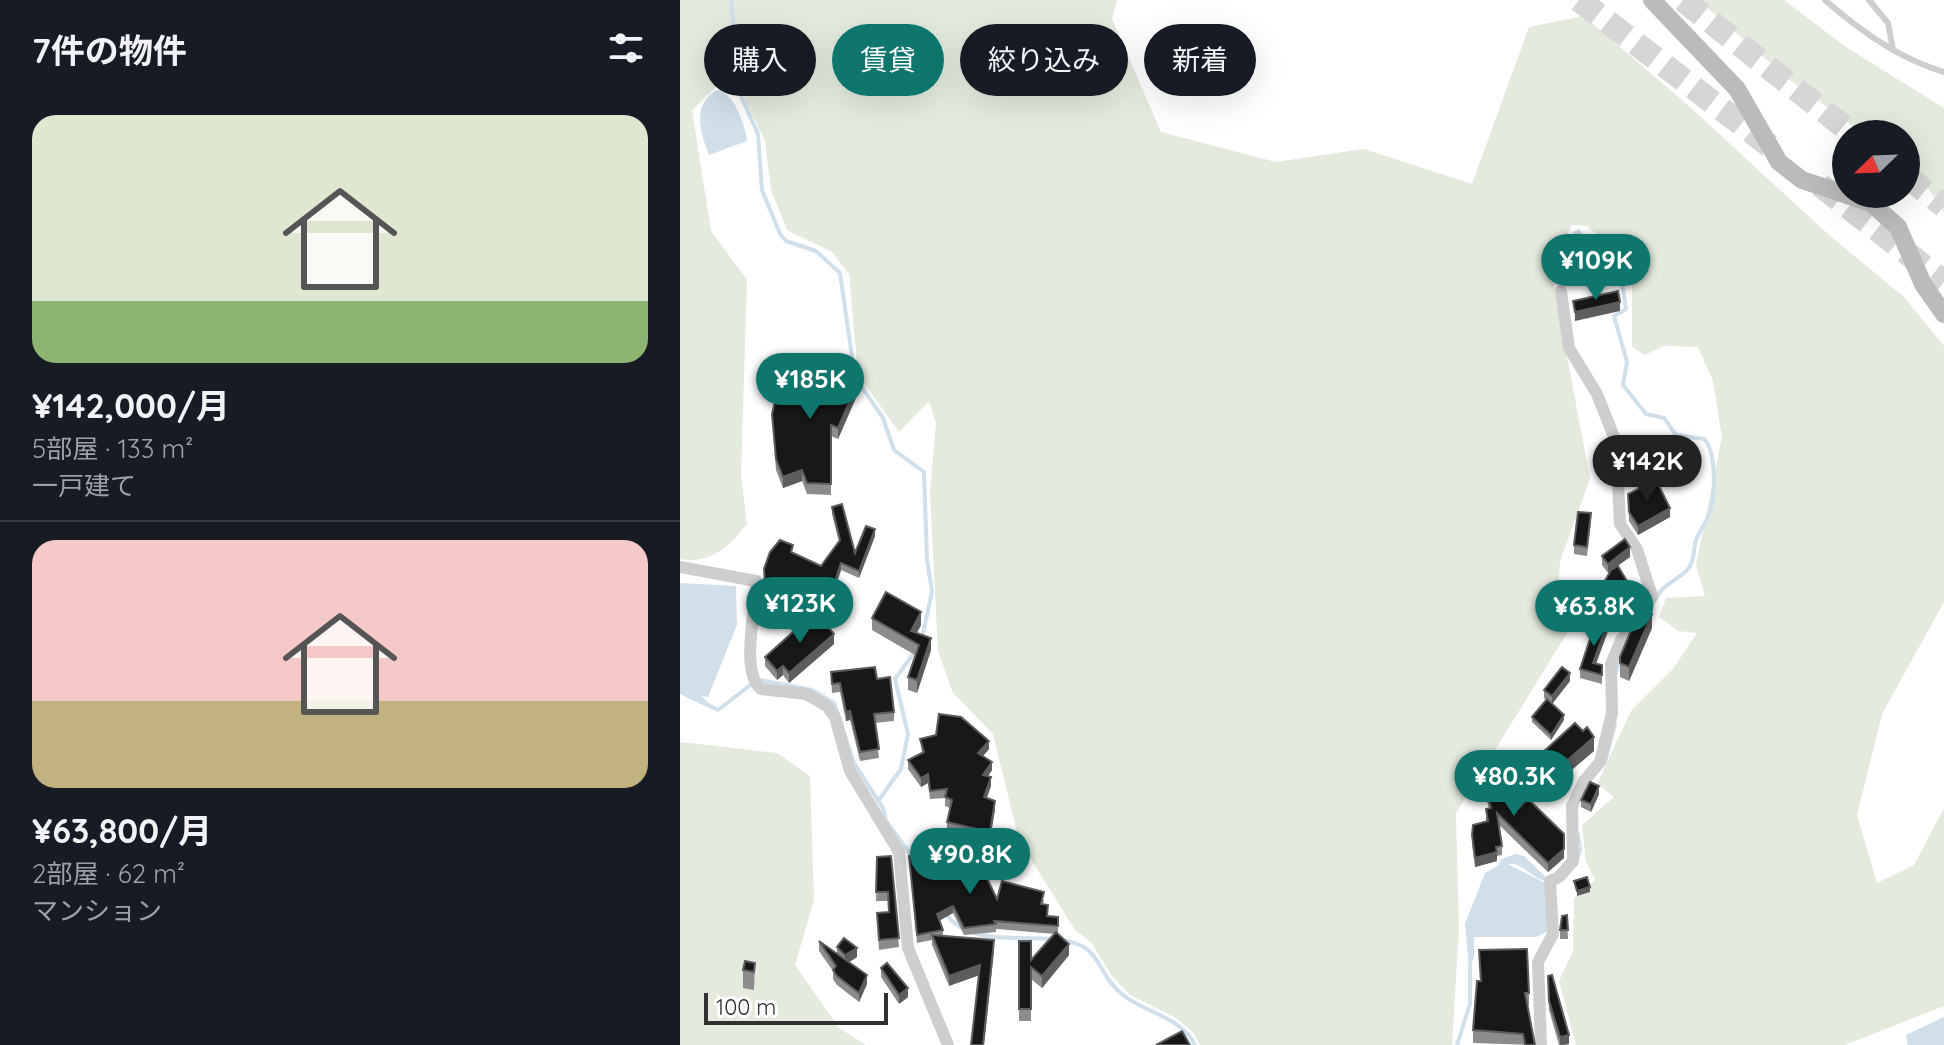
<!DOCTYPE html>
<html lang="ja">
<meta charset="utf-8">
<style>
:root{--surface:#171b24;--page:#242831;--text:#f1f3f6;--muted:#9ea1a6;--line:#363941;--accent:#0f766e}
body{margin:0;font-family:Quicksand,"Noto Sans JP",sans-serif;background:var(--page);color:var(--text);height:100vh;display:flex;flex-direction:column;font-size:30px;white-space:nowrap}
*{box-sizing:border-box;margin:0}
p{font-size:26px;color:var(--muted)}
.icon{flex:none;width:44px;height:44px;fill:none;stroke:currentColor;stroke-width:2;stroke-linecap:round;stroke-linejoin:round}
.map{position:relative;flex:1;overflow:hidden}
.panel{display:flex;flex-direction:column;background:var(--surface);width:680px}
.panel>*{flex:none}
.hud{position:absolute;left:24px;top:24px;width:760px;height:72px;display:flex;gap:16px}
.needle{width:52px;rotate:247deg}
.fabs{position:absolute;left:1152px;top:120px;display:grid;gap:16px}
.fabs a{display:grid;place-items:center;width:88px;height:88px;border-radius:50%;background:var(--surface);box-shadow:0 8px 32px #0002;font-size:40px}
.scale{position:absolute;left:24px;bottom:20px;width:184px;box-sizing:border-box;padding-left:8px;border:4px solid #313131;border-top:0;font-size:22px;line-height:28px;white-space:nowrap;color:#313131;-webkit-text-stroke:6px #fff;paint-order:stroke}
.price{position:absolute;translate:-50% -68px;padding:0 18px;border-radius:28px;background:var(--accent);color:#fff;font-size:26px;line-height:52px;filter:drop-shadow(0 2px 4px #0008)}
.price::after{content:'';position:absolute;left:50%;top:48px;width:24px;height:18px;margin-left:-12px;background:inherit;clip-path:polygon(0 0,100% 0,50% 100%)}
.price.active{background:#222;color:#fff}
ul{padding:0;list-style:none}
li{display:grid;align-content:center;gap:16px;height:424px;padding:0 32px}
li+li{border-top:2px solid var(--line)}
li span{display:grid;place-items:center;height:248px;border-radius:24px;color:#555}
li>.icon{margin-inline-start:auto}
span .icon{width:144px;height:144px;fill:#fffc;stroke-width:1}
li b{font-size:34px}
h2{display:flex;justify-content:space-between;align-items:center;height:96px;padding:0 32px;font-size:34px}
.chip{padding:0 28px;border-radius:36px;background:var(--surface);box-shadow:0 8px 32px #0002;font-size:28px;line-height:72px}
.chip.active{background:var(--accent);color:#fff}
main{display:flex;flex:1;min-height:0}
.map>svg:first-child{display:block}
.green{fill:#e4eade}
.water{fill:#d0dfea}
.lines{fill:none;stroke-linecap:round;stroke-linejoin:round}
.stream{stroke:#d0dfea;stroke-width:4}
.highway-tunnel{stroke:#d6d6d6;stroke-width:24;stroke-dasharray:24 12;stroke-linecap:butt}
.lane{stroke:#cecece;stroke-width:6}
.street{stroke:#cecece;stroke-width:12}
.secondary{stroke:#bbb;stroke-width:18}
.wall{fill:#8c8c8c}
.shaded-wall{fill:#5d5d5d}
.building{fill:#181818;stroke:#5d5d5d;stroke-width:2}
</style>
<main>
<section class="panel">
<h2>7件の物件<svg class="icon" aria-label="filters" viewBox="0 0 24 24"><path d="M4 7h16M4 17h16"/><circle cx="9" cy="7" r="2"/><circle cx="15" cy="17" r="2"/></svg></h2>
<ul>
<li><span style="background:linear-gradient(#dfe7d0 75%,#8fb573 0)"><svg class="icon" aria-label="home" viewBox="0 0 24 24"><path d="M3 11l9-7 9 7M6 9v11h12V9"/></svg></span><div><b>¥142,000/月</b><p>5部屋 · 133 m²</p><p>一戸建て</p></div></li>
<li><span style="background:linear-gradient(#f6c9c9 65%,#c2b280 0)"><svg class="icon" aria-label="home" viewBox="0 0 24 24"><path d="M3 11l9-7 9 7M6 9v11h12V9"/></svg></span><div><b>¥63,800/月</b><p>2部屋 · 62 m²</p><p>マンション</p></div></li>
</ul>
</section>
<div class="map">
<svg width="1264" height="1045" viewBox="0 0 1264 1045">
<rect width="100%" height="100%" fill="#fff"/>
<g class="green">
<path d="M0 0H437L432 19 481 132 596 162 684 149 792 184 849 27 904 16 1010 107 1149 235 1224 297 1264 346V602L1202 714 1177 815 1197 883 1234 865 1264 808V1006L1165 1045H896L879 981 893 951 894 898 915 880 906 862 902 825 934 797 917 784 951 711 993 669 1017 633 998 631 979 617 986 598 1025 596 1016 565 1042 437 1033 381 1018 347 983 346 965 355 952 347V276L940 254 907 226 891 225 873 281 910 479 880 561 877 607 902 609 776 813 779 929 772 1045H520L513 1032 496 1018 450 995 431 975 411 942 395 930 339 840 313 734 273 693 258 651 250 492 256 423 249 401 219 432 178 375 169 274 152 252 107 230 91 190 85 141 58 85 40 83 12 110 31 231 67 280 61 475 67 524C49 547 31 564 0 559Z"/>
<path d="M1019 0H1104L1166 47 1264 108V212L1238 173 1226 164V134H1184L1107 78Z"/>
<path d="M0 742 97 753 130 776 134 900 115 965 159 1028 186 1045H0Z"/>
</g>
<g class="water">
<path d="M38 90C54 93 65 125 67 141L29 155C20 132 11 103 38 90Z"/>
<path d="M899 229 921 257 943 268 948 276 885 283 893 232Z"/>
<path d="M0 583 56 586 57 625 28 697 21 696 27 701 25 706 0 694Z"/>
<path d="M835 854 844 856 866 877 867 881C852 879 842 862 828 864L867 884 870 930 856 937H794V958L789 967 785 924 805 873 819 865 820 860Z"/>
<path d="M1264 1017V1045H1228L1226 1035Z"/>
</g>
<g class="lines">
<g class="stream">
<path d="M51 0 55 39 44 58 78 134 82 190 100 234 106 241 136 251 160 273 175 377 203 418 214 450 244 472 247 559 252 592 242 638"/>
<path d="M941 276 946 309 934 316 947 362 943 385 966 414 984 418 996 435 1024 439C1037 452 1035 495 1030 512 1027 522 1020 530 1016 540 1013 550 1015 562 1007 570 997 581 982 584 976 599"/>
<path d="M936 672 942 654"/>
<path d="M80 680 132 690 154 703 174 763 203 808 206 821 233 858"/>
<path d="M22 702 38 710 73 683"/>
<path d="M925 762 935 724"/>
<path d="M198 801 221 769 228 734 215 679 234 653"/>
<path d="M896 864 900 849 898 834"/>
<path d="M265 913C288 945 336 936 372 939"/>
<path d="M380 940C423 944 415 973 443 995 465 1013 502 1017 515 1045"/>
<path d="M777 1045 790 1004V964"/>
</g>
<g class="highway-tunnel">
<path d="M899 0 1095 150"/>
<path d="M1003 0 1173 134"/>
<path d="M1226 176 1264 206"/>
<path d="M1140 185 1264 282"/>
</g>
<g class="lane">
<path d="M1145 0C1180 31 1219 59 1264 72"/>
<path d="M1189 0 1208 23 1213 50"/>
</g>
<g class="street">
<path d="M0 567 76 581C76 609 60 671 81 689L126 694 147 706 155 717 170 771 219 852 228 948 268 1045"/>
<path d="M861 1045 858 962 873 934 870 881 879 877 893 861 892 806 904 781 920 762 932 713 931 664 941 640 961 618 972 596 957 549 940 524 936 442 917 394 889 348 881 291"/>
</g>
<path class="secondary" d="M972 0 1057 89 1099 162 1122 180 1191 203 1218 227 1243 284 1264 314"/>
</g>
<g class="wall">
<path d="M116 367 112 389 130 393 166 375 165 377 178 393 158 439 151 436V495L127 494 122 481 103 488 96 470 92 414Z"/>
<path d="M948 494 990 517 958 535 949 521Z"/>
<path d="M152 507 175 553 195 536 179 578 161 570 151 600 125 591 117 601 111 599 109 606H99L89 602 91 592 85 590 84 569 113 553 141 566 159 542 152 514Z"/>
<path d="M911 522 907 556 894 554V545Z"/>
<path d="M922 556 950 557 935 567 957 607 941 627 922 595V586L930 571 928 573 922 565Z"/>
<path d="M893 588 911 594 909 605 893 602Z"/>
<path d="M192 618 241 625 237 633 251 650 237 693 228 690V677L235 655 192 630Z"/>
<path d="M138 624 154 644 109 683 103 675 97 680 85 666V657Z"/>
<path d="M972 628 949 681 940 677V657Z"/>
<path d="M928 631 916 663 922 665V684L900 678V669Z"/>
<path d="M151 672 197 679 214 712V721L195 723 199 758 180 761 170 720 166 721 160 692 152 693Z"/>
<path d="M890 681 872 704 884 720 871 740 852 722V717L866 700 864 698V690Z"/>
<path d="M240 739 309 749 303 756 312 770 308 776 311 786 306 798 315 809 310 840 267 831V822L270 808 265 806V798L250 799 248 783 241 787 228 769V760L242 753Z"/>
<path d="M914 751 875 784 850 777V764Z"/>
<path d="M818 754 833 762V771L828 772 839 808 884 858 868 872 818 824 822 846V855L817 856V861L795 867 792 844V835L806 821V809L809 808 804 791V782L810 780 809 768 819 765Z"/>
<path d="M919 794 911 812 901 807V800Z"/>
<path d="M211 856 219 947 199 950 197 913 208 912V901H196L197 857Z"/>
<path d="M229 856 236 860 268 862 282 864 297 870 317 899 364 900 363 904 368 916 378 917V934L389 955 362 988 351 979V1021H339V941L351 960 375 934 316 929V932L284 935 273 913 260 920 263 930V936L314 951 269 986 252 945V940L237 943Z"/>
<path d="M887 915 888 939H880V930Z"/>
<path d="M139 941 157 953V947L177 957 169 962 187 984 179 1002 157 985 153 979V971L139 951Z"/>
<path d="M799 950 849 993V1005H848L855 1045 793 1043V1030L800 981Z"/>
<path d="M75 963 74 990 63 988V970Z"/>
<path d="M201 968 228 997 219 1004 201 977Z"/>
<path d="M868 976 889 1044 885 1045H879L869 1010Z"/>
</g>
<g class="shaded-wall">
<path d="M940 302V311L895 321V312Z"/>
<path d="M116 356V367L110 399V388Z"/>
<path d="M166 364V375L161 386V375Z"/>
<path d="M178 382V393L158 439V428Z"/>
<path d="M122 470V481L103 488V477Z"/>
<path d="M990 508V517L958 535V526Z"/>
<path d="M195 529V536L179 578V571Z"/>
<path d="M950 547V557L928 573V564Z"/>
<path d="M161 563V570L151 600V593Z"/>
<path d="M125 584V591L117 601V594Z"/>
<path d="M957 598V607L941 627V617Z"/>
<path d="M241 612V625L232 641 231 631Z"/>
<path d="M972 614V628L949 681V667Z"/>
<path d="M928 621V631L913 672V663Z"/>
<path d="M154 634V644L109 683V673Z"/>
<path d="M251 638V650L237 693V680Z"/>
<path d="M103 666V675L97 680V671Z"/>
<path d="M890 673V681L872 704V696Z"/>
<path d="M170 711V720L166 721V712Z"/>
<path d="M884 715V720L871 740V735Z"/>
<path d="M914 737V751L875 784V771Z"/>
<path d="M309 741V749L298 762V753Z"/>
<path d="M312 762V770L303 783V775Z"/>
<path d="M248 774V783L241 787V778Z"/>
<path d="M311 777V786L304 806V797Z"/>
<path d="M919 786V794L911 812V804Z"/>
<path d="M315 801V809L310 840V832Z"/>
<path d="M884 849V858L868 872V863Z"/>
<path d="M817 852V861L795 867V858Z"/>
<path d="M910 887V892L897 896V891Z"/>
<path d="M273 906V913L257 922V914Z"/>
<path d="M314 940V951L304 1045H303Z"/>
<path d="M389 944V955L362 988V976Z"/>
<path d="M177 948V957L165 965V955Z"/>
<path d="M300 965V975L269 986V976Z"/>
<path d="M187 975V984L179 1002V993Z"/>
<path d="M228 988V997L219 1004V995Z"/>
<path d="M889 1035V1044L880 1045V1037Z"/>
</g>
<g class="building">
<path d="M938 291 940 302 895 312 893 301Z"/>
<path d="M106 354 116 356 110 388 130 393 146 360 155 365 157 360 166 364 161 375 178 382 158 428 151 425V484L127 483 122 470 103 477 96 459 92 414Z"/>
<path d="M976 480 990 508 958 526 949 512 948 494Z"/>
<path d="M162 504 175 553 186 526 195 529 179 571 161 563 151 593 125 584 117 594 111 592 109 599 99 598 89 595 93 586 85 583 84 569 90 552 100 540 113 545 111 552 141 566 160 540 152 507Z"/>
<path d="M898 512 911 513 907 547 894 545Z"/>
<path d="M945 539 950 547 928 564 922 556Z"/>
<path d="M938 566 957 598 941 617 922 586 931 570Z"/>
<path d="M893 588 911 589 909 600 893 598Z"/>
<path d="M206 592 241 612 231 631 251 638 237 680 228 677 239 645 192 618Z"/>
<path d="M966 612 972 614 949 667 940 663V657L952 628Z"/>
<path d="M131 616 138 624 142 620 154 634 109 673 103 666 97 671 85 657Z"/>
<path d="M917 618 928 621 913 663 922 665V675L900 669Z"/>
<path d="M195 667 197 679 210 677 214 712 194 714 199 749 180 752 170 711 166 712 160 683 152 684 151 672Z"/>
<path d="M882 667 890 673 872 696 864 690Z"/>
<path d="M867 699 884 715 871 735 852 717Z"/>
<path d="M259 714 281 717 309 741 298 753 312 762 303 775 311 777 304 797 315 801 310 832 267 822 272 800 265 797 267 789 250 791 248 774 241 778 228 760 244 752 240 739 256 735Z"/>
<path d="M895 723 903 731 907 727 914 737 875 771 850 764Z"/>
<path d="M831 752 833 762 826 764 839 808 848 799 884 834V849L868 863 817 813 822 846 816 847 817 852 795 858 792 835 793 825 808 821 806 809 811 808 804 782 812 779 809 768 820 764 818 754Z"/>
<path d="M910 782 919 786 911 804 901 800Z"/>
<path d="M245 852 252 861 264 854 268 862 278 857 282 864 291 859 297 870 302 868 317 899 322 881 364 892 361 904 368 905 367 916 378 917V926L314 921 316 924 284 928 273 906 257 914 263 930 237 935 229 856 236 855V860Z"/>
<path d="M211 856 219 938 199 940 197 913 209 912 208 892H196L197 857Z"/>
<path d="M907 877 910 887 897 891 894 881Z"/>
<path d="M887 915 888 930H880L882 916Z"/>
<path d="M376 932 389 944 362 976 351 967V1009H339V941H351V960Z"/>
<path d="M252 935 314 940 303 1045H291L300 965 269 976Z"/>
<path d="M164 938 177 948 165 955 157 947Z"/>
<path d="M139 941 187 975 179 993 157 976 153 970 156 966Z"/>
<path d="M847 949 849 993H845L855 1045H845L843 1034 793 1030 797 981H801L799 950Z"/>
<path d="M65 961 75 963 74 972 63 970Z"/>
<path d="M207 963 228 988 219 995 201 968Z"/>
<path d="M872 975 889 1035 880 1037 869 1001 868 976Z"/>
<path d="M502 1031 510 1045H476Z"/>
</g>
</svg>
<div class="fabs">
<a><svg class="needle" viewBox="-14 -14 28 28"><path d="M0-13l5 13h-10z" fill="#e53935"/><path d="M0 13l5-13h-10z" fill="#9ea1a6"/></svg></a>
</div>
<div class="scale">100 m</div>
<b class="price" style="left:916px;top:302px">¥109K</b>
<b class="price" style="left:130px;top:421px">¥185K</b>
<b class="price active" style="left:967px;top:503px">¥142K</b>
<b class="price" style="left:120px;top:645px">¥123K</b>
<b class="price" style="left:914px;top:648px">¥63.8K</b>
<b class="price" style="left:834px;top:818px">¥80.3K</b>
<b class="price" style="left:290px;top:896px">¥90.8K</b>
<div class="hud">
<a class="chip">購入</a>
<a class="chip active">賃貸</a>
<a class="chip">絞り込み</a>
<a class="chip">新着</a>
</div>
</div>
</main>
